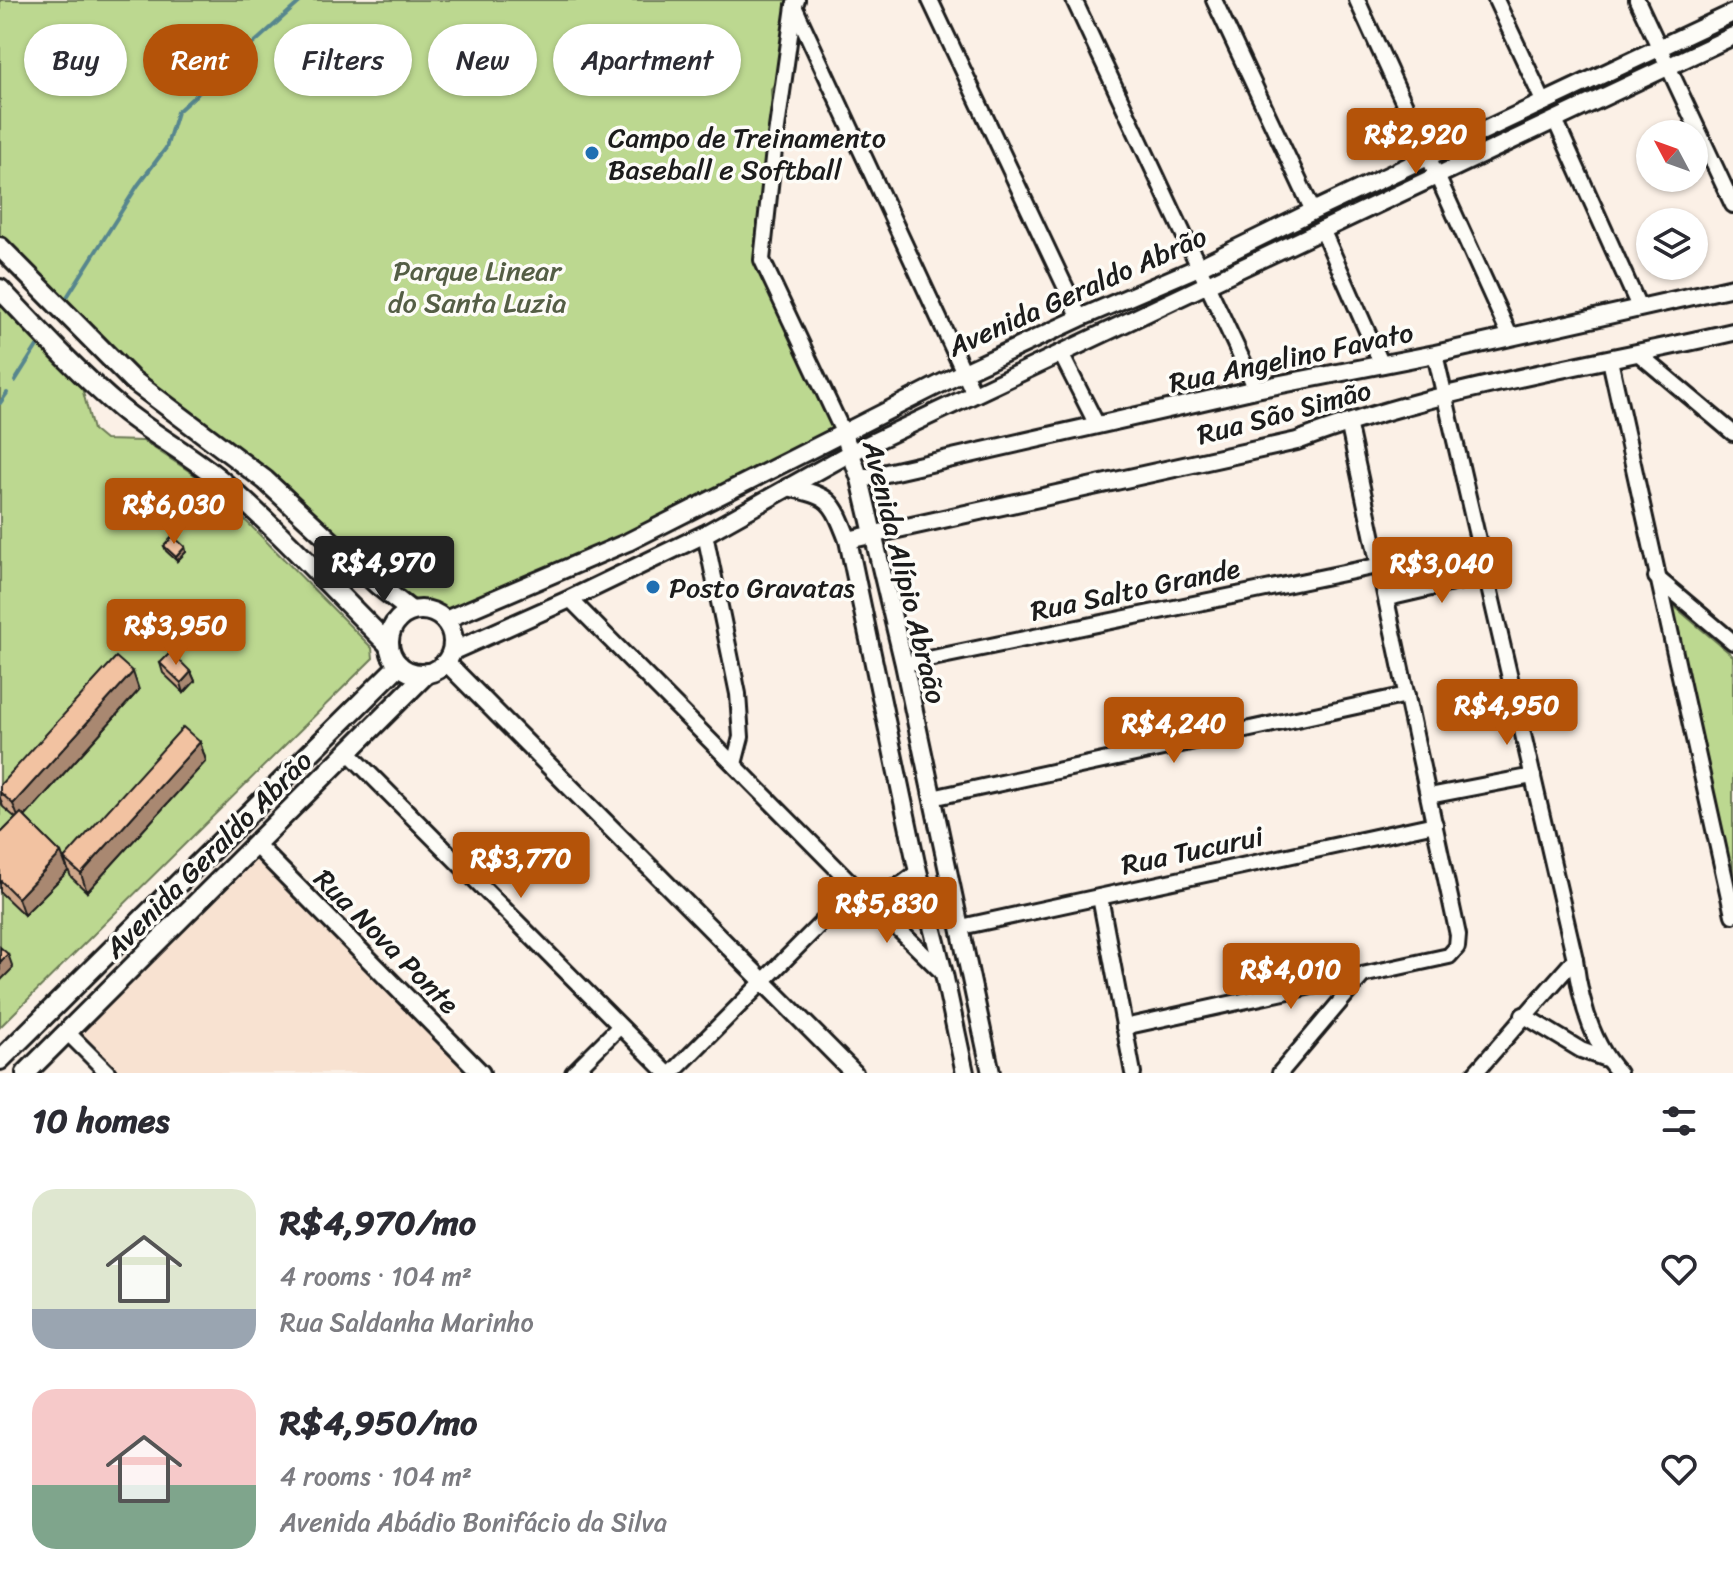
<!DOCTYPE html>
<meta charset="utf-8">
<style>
:root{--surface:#fff;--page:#f2f2f3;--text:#2b2b33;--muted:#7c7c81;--accent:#b45309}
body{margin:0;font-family:Sriracha,sans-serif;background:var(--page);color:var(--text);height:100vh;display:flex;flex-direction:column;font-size:30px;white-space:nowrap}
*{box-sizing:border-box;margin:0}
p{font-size:26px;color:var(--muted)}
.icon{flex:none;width:44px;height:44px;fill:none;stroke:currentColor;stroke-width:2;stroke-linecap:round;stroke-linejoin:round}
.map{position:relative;height:1073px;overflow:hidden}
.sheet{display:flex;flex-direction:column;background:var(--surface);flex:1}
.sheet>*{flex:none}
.banner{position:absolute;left:24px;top:24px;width:800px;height:72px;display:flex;gap:16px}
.needle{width:52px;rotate:311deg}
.controls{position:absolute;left:1636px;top:120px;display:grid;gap:16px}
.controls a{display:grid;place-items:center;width:72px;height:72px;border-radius:50%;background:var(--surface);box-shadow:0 2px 6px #0004;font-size:40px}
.price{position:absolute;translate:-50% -68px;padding:0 18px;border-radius:8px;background:var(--accent);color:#fff;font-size:26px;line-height:52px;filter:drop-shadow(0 2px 4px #0008)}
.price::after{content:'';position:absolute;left:50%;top:48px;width:24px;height:18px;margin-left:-12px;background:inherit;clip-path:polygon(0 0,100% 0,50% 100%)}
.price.current{background:#222;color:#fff}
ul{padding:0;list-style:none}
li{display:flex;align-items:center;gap:24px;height:200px;padding:0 32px}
li span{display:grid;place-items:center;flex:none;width:224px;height:160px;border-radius:24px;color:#555}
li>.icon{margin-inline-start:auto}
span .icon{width:96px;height:96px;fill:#fffc;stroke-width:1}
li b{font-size:34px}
h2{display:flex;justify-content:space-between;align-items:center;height:96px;padding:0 32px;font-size:34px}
.pill{padding:0 28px;border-radius:36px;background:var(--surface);box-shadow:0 2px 6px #0004;font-size:28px;line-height:72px}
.pill.current{background:var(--accent);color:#fff}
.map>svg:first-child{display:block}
.built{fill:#f8e2d1}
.green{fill:#bcd890;stroke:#6c7a56;stroke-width:2}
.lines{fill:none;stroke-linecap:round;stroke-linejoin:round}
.stream{stroke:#57868e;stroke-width:4}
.minor-casing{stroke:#1c1c1c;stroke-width:20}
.tertiary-casing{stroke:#1c1c1c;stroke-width:22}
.secondary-casing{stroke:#1c1c1c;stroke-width:24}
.minor{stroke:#fdfcf7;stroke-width:14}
.tertiary{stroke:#fdfcf7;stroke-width:16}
.secondary{stroke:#fdfcf7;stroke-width:18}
.wall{fill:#d0a78a;stroke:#1c1c1c;stroke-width:2}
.shaded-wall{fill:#a98871;stroke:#1c1c1c;stroke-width:2}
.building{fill:#f2c2a1;stroke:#1c1c1c;stroke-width:2}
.poi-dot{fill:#1f6fb2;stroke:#fdfcf7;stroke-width:3}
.labels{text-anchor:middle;stroke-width:7;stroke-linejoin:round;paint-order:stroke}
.poi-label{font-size:28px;fill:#1c1c1c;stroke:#fdfcf7;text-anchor:start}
.park-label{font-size:28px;fill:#545e45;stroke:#fdfcf7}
.street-label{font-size:28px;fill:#1c1c1c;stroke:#fdfcf7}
</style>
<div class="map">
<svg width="1733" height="1073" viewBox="0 0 1733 1073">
<rect width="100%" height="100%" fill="#fbf0e6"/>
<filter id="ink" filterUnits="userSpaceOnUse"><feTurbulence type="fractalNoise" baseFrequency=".0125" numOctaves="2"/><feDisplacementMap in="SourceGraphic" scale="16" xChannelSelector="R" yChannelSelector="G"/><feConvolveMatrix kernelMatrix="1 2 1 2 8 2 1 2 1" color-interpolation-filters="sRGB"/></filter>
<g filter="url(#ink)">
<path class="built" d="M256 845 476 1073H115L68 1033Z"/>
<g class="green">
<path d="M0 0H797L784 22 775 82 771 90 774 150 762 260 844 434 628 542 444 610 412 606 160 401 0 247Z"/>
<path d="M0 304 82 388 93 430 105 440 143 441 192 473 242 517 372 648 373 658 0 1027Z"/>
<path d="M1668 601 1733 656V877Z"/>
</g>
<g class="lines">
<g class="stream">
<path d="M67 297 138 185 166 148 177 112 302 0"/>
<path d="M15 381 37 346"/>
<path d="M0 403 7 393"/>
</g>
<defs>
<g id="minor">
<path d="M797 0 794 6 774 150 762 260 844 434"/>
<path d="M930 0 1080 318"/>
<path d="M1074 0 1256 389"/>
<path d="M1214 0 1313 211"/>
<path d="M1357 0 1510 336"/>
<path d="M1496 0 1544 103"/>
<path d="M1637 0 1733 205"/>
<path d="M794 6 974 394"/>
<path d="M1555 120 1639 307"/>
<path d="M1322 229 1382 365"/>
<path d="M1061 354 1097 425"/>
<path d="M1435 354 1575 959C1580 999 1591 1043 1619 1073"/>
<path d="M1639 354 1733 433"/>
<path d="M1610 360 1733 915"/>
<path d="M705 534 738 694 741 737 734 764"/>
<path d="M1656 577 1733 642"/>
<path d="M1388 598 1487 575"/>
<path d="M570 599 856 888 944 974"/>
<path d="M904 664 1377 566"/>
<path d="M349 753 667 1073"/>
<path d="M1429 796 1533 776"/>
<path d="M932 798 1407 695"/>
<path d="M857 889C884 895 898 890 918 871"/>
<path d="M1100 897 1133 1073"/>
<path d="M961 927 1435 824"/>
<path d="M1523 1015 1581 1050 1606 1059"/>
<path d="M1124 1027 1449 956 1457 947 1458 935 1348 422"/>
<path d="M68 1033 108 1073"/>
<path d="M573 1073 619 1027"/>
<path d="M672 1073 856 888"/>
<path d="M1280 1073 1361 977"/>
<path d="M1475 1073 1575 959"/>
</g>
<g id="tertiary">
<path d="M847 443 860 479 904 664 991 1073"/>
<path d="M860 479 1256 389 1435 354 1733 287"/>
<path d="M788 487C831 497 832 499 848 540L916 863 944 974 965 1073"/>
<path d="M848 540 1297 441C1437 388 1587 366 1733 332"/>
<path d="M445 620 628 542 962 373 1080 318 1199 267 1313 211 1733 13"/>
<path d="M451 652 570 599 705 534 850 453 1733 36"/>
<path d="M446 662 854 1073"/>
<path d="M256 845 481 1073"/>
</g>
<g id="secondary">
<path d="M0 247 131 379 265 480 378 585 411 611"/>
<path d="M0 289C39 330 77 372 121 409 154 436 192 455 224 483 282 533 334 591 389 645"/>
<circle cx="421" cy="642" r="32"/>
<path d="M0 1060 399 665"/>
<path d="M26 1073 427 673"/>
</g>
</defs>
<use href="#minor" class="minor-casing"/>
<use href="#tertiary" class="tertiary-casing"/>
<use href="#secondary" class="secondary-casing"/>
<use href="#minor" class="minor"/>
<use href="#tertiary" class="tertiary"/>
<use href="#secondary" class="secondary"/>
</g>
<g class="wall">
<path d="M164 546 185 547 186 552 177 561 166 551Z"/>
<path d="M160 663 191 672 195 681 184 693 163 673Z"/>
<path d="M139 690 25 817 61 853 68 871 24 915 0 892V830L2 832 16 818 3 807 0 798V785Z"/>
<path d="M200 742 206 761 87 892 71 877 64 859Z"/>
</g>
<g class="shaded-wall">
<path d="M185 547 186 552 177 561 176 557Z"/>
<path d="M133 672 139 690 20 822 13 804Z"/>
<path d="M191 672 195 681 184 693 181 683Z"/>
<path d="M200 742 206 761 87 892 81 874Z"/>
<path d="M61 853 68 871 24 915 18 898Z"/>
<path d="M8 954 13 968 0 981V962Z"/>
</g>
<g class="building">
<path d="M173 536 185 547 176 557 164 546Z"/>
<path d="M171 652 191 672 181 683 160 663Z"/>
<path d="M116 657 133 672 13 804 0 792V785Z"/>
<path d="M183 727 200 742 81 874 64 859Z"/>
<path d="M21 813 61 853 18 898 0 880V830L2 832Z"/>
<path d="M0 947 8 954 0 962Z"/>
</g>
</g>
<g class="poi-dot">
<circle cx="592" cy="153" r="8"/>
<circle cx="653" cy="587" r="8"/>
</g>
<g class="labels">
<g class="poi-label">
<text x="608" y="147">Campo de Treinamento<tspan x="608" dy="32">Baseball e Softball</tspan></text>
<text x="669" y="597">Posto Gravatas</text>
</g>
<g class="park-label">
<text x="477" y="280">Parque Linear<tspan x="477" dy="32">do Santa Luzia</tspan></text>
</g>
<g class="street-label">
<text transform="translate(1077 291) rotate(-24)" y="10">Avenida Geraldo Abrão</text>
<text transform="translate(1291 357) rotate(-12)" y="10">Rua Angelino Favato</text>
<text transform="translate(1284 412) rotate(-15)" y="10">Rua São Simão</text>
<text transform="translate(905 572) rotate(76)" y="10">Avenida Alípio Abraão</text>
<text transform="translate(1135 589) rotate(-12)" y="10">Rua Salto Grande</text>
<text transform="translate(1192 850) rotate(-12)" y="10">Rua Tucurui</text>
<text transform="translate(208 854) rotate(-45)" y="10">Avenida Geraldo Abrão</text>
<text transform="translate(387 941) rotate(45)" y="10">Rua Nova Ponte</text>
</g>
</g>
</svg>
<div class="controls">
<a><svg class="needle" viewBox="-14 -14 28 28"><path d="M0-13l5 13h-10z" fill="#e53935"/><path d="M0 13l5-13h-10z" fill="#7c7c81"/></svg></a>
<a><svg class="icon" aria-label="layers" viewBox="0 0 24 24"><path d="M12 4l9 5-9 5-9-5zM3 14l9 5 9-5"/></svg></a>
</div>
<b class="price" style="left:1416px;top:176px">R$2,920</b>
<b class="price" style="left:174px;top:546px">R$6,030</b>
<b class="price current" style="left:384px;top:604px">R$4,970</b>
<b class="price" style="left:1442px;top:605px">R$3,040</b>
<b class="price" style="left:176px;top:667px">R$3,950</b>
<b class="price" style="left:1507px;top:747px">R$4,950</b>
<b class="price" style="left:1174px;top:765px">R$4,240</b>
<b class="price" style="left:521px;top:900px">R$3,770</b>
<b class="price" style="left:887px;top:945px">R$5,830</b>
<b class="price" style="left:1291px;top:1011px">R$4,010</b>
<div class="banner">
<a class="pill">Buy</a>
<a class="pill current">Rent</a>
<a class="pill">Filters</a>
<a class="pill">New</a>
<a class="pill">Apartment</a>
</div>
</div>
<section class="sheet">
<h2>10 homes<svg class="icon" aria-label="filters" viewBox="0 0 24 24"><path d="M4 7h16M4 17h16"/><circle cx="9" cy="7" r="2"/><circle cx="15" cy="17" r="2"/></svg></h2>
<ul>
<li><span style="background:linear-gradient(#dfe7d0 75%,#9aa5b1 0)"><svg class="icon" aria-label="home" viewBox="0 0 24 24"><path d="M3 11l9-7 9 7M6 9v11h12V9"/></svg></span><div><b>R$4,970/mo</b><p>4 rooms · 104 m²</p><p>Rua Saldanha Marinho</p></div><svg class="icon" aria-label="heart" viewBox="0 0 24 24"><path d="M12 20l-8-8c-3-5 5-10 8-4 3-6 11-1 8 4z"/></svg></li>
<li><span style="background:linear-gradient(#f6c9c9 60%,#7fa58c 0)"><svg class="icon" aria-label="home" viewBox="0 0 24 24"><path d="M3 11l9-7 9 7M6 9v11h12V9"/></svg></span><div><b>R$4,950/mo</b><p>4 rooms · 104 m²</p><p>Avenida Abádio Bonifácio da Silva</p></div><svg class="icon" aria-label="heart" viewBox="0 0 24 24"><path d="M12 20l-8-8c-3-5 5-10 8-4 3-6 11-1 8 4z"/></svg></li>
</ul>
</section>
